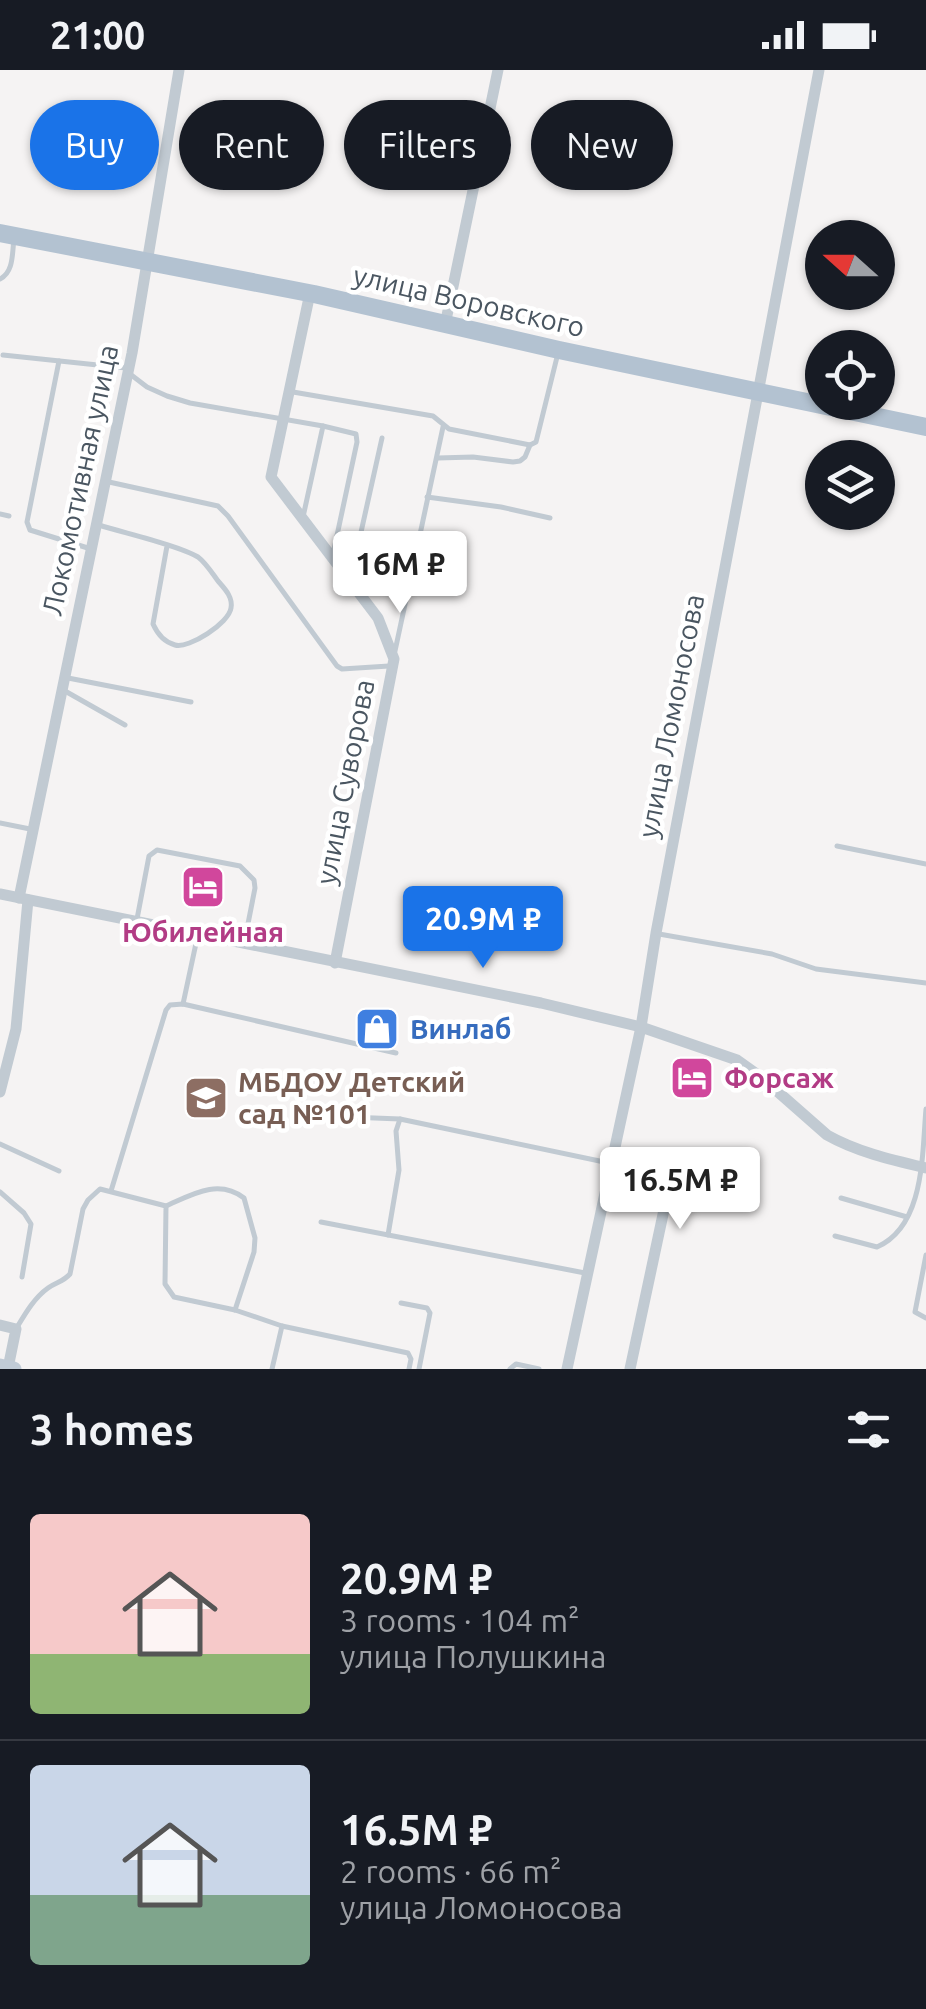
<!DOCTYPE html>
<meta charset="utf-8">
<style>
:root{--surface:#171b24;--page:#242831;--text:#f1f3f6;--muted:#9ea1a6;--line:#363941;--accent:#1a73e8}
body{margin:0;font-family:Ubuntu,sans-serif;background:var(--page);color:var(--text);height:100vh;display:flex;flex-direction:column;font-size:38px;white-space:nowrap}
*{box-sizing:border-box;margin:0}
p{font-size:32px;color:var(--muted)}
.icon{flex:none;width:55px;height:55px;fill:none;stroke:currentColor;stroke-width:2;stroke-linecap:round;stroke-linejoin:round}
.map{position:relative;height:1299px;overflow:hidden}
.side{display:flex;flex-direction:column;background:var(--surface);flex:1}
.side>*{flex:none}
.top-card{position:absolute;left:30px;top:30px;width:868px;height:90px;display:flex;gap:20px}
.needle{width:65px;rotate:291deg}
.tools{position:absolute;left:805px;top:150px;display:grid;gap:20px}
.tools a{display:grid;place-items:center;width:90px;height:90px;border-radius:50%;background:var(--surface);box-shadow:0 2px 8px #0004;font-size:50px}
.price{position:absolute;translate:-50% -85px;padding:0 22px;border-radius:10px;background:#fff;color:#222;font-size:32px;line-height:65px;filter:drop-shadow(0 2px 5px #0008)}
.price::after{content:'';position:absolute;left:50%;top:60px;width:30px;height:22px;margin-left:-15px;background:inherit;clip-path:polygon(0 0,100% 0,50% 100%)}
.price.selected{background:var(--accent);color:#fff}
ul{padding:0;list-style:none}
li{display:flex;align-items:center;gap:30px;height:250px;padding:0 30px}
li+li{border-top:2px solid var(--line)}
li span{display:grid;place-items:center;flex:none;width:280px;height:200px;border-radius:10px;color:#555}
li>.icon{margin-inline-start:auto}
span .icon{width:120px;height:120px;fill:#fffc;stroke-width:1}
li b{font-size:42px}
h2{display:flex;justify-content:space-between;align-items:center;height:120px;padding:0 30px;font-size:42px}
.pill{padding:0 35px;border-radius:45px;background:var(--surface);box-shadow:0 2px 8px #0004;font-size:35px;line-height:90px}
.pill.selected{background:var(--accent);color:#fff}
.status{display:flex;justify-content:space-between;align-items:center;height:70px;padding:0 50px;background:var(--surface);direction:ltr}
.status svg{height:28px;fill:currentColor}
.map>svg:first-child{display:block}
.lines{fill:none;stroke-linecap:round;stroke-linejoin:round}
.lane{stroke:#c1cad2;stroke-width:5}
.street{stroke:#c1cad2;stroke-width:11}
.secondary{stroke:#c1cbd6;stroke-width:15}
.primary{stroke:#b3c2d1;stroke-width:18}
.labels{text-anchor:middle;stroke-width:9;stroke-linejoin:round;paint-order:stroke}
.street-label{font-size:28px;fill:#4a5661;stroke:#fff}
.hotel-label{font-size:28px;font-weight:bold;fill:#b23c85;stroke:#fff}
.shop-label{font-size:28px;font-weight:bold;fill:#366cbe;stroke:#fff;text-anchor:start}
.education-label{font-size:28px;font-weight:bold;fill:#785e54;stroke:#fff;text-anchor:start}
</style>
<div class="status"><b>21:00</b><svg viewBox="0 0 49 12"><path d="M0 12V9h3v3zM5 12V6h3v6zM10 12V3h3v9zM15 12V0h3v12zM26 1h20v11H26zM47 4h2v5h-2z"/></svg></div>
<div class="map">
<svg width="926" height="1299" viewBox="0 0 926 1299">
<rect width="100%" height="100%" fill="#f5f3f3"/>
<g class="lines">
<g class="lane">
<path d="M0 209C14 202 12 183 14 169"/>
<path d="M3 285 126 298"/>
<path d="M59 291 27 452 30 460 91 479"/>
<path d="M130 304 147 317 167 326 190 333 323 356 303 447"/>
<path d="M293 322 433 346 449 359 530 375 536 372 558 283"/>
<path d="M323 356 356 364 357 372 333 484"/>
<path d="M438 388 473 387 513 392 520 391 525 387 530 375"/>
<path d="M109 412 218 436 228 446 337 596 342 599 389 596"/>
<path d="M427 427 501 437 550 448"/>
<path d="M0 444 9 446"/>
<path d="M99 455C124 463 178 475 198 487 206 493 212 503 218 511 225 519 233 527 231 538 229 553 189 579 175 575 164 572 157 563 153 554L167 476"/>
<path d="M351 507 382 368"/>
<path d="M395 581 443 357"/>
<path d="M68 608 191 632"/>
<path d="M65 621 125 655"/>
<path d="M0 753 30 759"/>
<path d="M837 776 926 794"/>
<path d="M137 849 149 786 157 780 240 796 254 810 255 818 244 874"/>
<path d="M659 864 772 884 816 899 926 913"/>
<path d="M183 934 198 864"/>
<path d="M349 1047 400 1049"/>
<path d="M0 1074 59 1101"/>
<path d="M111 1121 166 940 170 935 183 934 396 983"/>
<path d="M0 1122 24 1143 31 1154 22 1207"/>
<path d="M841 1128 907 1147"/>
<path d="M166 1136C191 1125 218 1108 244 1128L255 1168 254 1182 235 1240"/>
<path d="M321 1152 585 1203"/>
<path d="M388 1165 399 1100 396 1061 400 1049 609 1093"/>
<path d="M835 1166 877 1177C925 1156 922 1083 926 1039"/>
<path d="M926 1185 915 1242 926 1248"/>
<path d="M401 1233 427 1238 430 1243 419 1299"/>
<path d="M16 1259C25 1244 34 1228 48 1218 56 1212 63 1212 70 1204L83 1139 88 1130 100 1119 166 1136 165 1214 174 1227 235 1240 282 1256 408 1283 411 1289 409 1299"/>
<path d="M272 1299 282 1256"/>
<path d="M510 1299 516 1294 539 1299"/>
</g>
<g class="street">
<path d="M310 223 271 407 378 548 394 589 335 893"/>
<path d="M445 255 498 0"/>
<path d="M0 824 541 933 641 957 737 990 761 1007 827 1065C857 1082 892 1090 926 1098"/>
<path d="M19 828 132 283 179 0"/>
<path d="M0 1022 16 959 28 830"/>
<path d="M611 1093 671 1107 630 1299"/>
<path d="M0 1255 16 1259 8 1298"/>
<path d="M567 1299 641 957 656 863 819 0"/>
</g>
<path class="secondary" d="M0 1296 14 1299"/>
<path class="primary" d="M0 163 314 224 559 280 926 357"/>
</g>
<defs>
<symbol id="hotel-square" viewBox="-11 -11 22 22"><rect x="-9" y="-9" width="18" height="18" rx="4" fill="#d1479c" stroke="#fff"/><path d="M-6-4.5h1.5V1H6V5H4.5V3h-9V5H-6ZM-4 0a1.8 1.8 0 1 1 3.6 0ZM.5 0V-2.5h3Q6-2.5 6 0Z" fill="#fff"/></symbol>
<symbol id="shop-square" viewBox="-11 -11 22 22"><rect x="-9" y="-9" width="18" height="18" rx="4" fill="#3f7fe0" stroke="#fff"/><path d="M-5-2.5h2.3a2.7 3.5 0 0 1 5.4 0H5L5.5 6h-11ZM-1.5-2.5h3a1.5 2.3 0 0 0-3 0Z" fill="#fff"/></symbol>
<symbol id="school-square" viewBox="-11 -11 22 22"><rect x="-9" y="-9" width="18" height="18" rx="4" fill="#8d6e63" stroke="#fff"/><path d="M0-5L7-2L0 1L-7-2ZM-4 1L0 2.5L4 1V4Q0 6-4 4Z" fill="#fff"/></symbol>
</defs>
<g fill-rule="evenodd">
<use href="#hotel-square" x="178" y="792" width="50" height="50"/>
<use href="#shop-square" x="352" y="934" width="50" height="50"/>
<use href="#hotel-square" x="667" y="983" width="50" height="50"/>
<use href="#school-square" x="181" y="1003" width="50" height="50"/>
</g>
<g class="labels">
<g class="street-label">
<text transform="translate(469 231) rotate(13)" y="10">улица Воровского</text>
<text transform="translate(80 410) rotate(-78)" y="10">Локомотивная улица</text>
<text transform="translate(671 646) rotate(-79)" y="10">улица Ломоносова</text>
<text transform="translate(345 712) rotate(-79)" y="10">улица Суворова</text>
</g>
<g class="hotel-label">
<text x="203" y="872">Юбилейная</text>
<text x="724" y="1018" text-anchor="start">Форсаж</text>
</g>
<g class="shop-label">
<text x="410" y="969">Винлаб</text>
</g>
<g class="education-label">
<text x="238" y="1022">МБДОУ Детский<tspan x="238" dy="32">сад №101</tspan></text>
</g>
</g>
</svg>
<div class="tools">
<a><svg class="needle" viewBox="-14 -14 28 28"><path d="M0-13l5 13h-10z" fill="#e53935"/><path d="M0 13l5-13h-10z" fill="#9ea1a6"/></svg></a>
<a><svg class="icon" aria-label="locate" viewBox="0 0 24 24"><circle cx="12" cy="12" r="6"/><path d="M12 2v4M12 18v4M2 12h4M18 12h4"/></svg></a>
<a><svg class="icon" aria-label="layers" viewBox="0 0 24 24"><path d="M12 4l9 5-9 5-9-5zM3 14l9 5 9-5"/></svg></a>
</div>
<b class="price" style="left:400px;top:546px">16M ₽</b>
<b class="price selected" style="left:483px;top:901px">20.9M ₽</b>
<b class="price" style="left:680px;top:1162px">16.5M ₽</b>
<div class="top-card">
<a class="pill selected">Buy</a>
<a class="pill">Rent</a>
<a class="pill">Filters</a>
<a class="pill">New</a>
</div>
</div>
<section class="side">
<h2>3 homes<svg class="icon" aria-label="filters" viewBox="0 0 24 24"><path d="M4 7h16M4 17h16"/><circle cx="9" cy="7" r="2"/><circle cx="15" cy="17" r="2"/></svg></h2>
<ul>
<li><span style="background:linear-gradient(#f6c9c9 70%,#8fb573 0)"><svg class="icon" aria-label="home" viewBox="0 0 24 24"><path d="M3 11l9-7 9 7M6 9v11h12V9"/></svg></span><div><b>20.9M ₽</b><p>3 rooms · 104 m²</p><p>улица Полушкина</p></div></li>
<li><span style="background:linear-gradient(#c9d6e8 65%,#7fa58c 0)"><svg class="icon" aria-label="home" viewBox="0 0 24 24"><path d="M3 11l9-7 9 7M6 9v11h12V9"/></svg></span><div><b>16.5M ₽</b><p>2 rooms · 66 m²</p><p>улица Ломоносова</p></div></li>
</ul>
</section>
